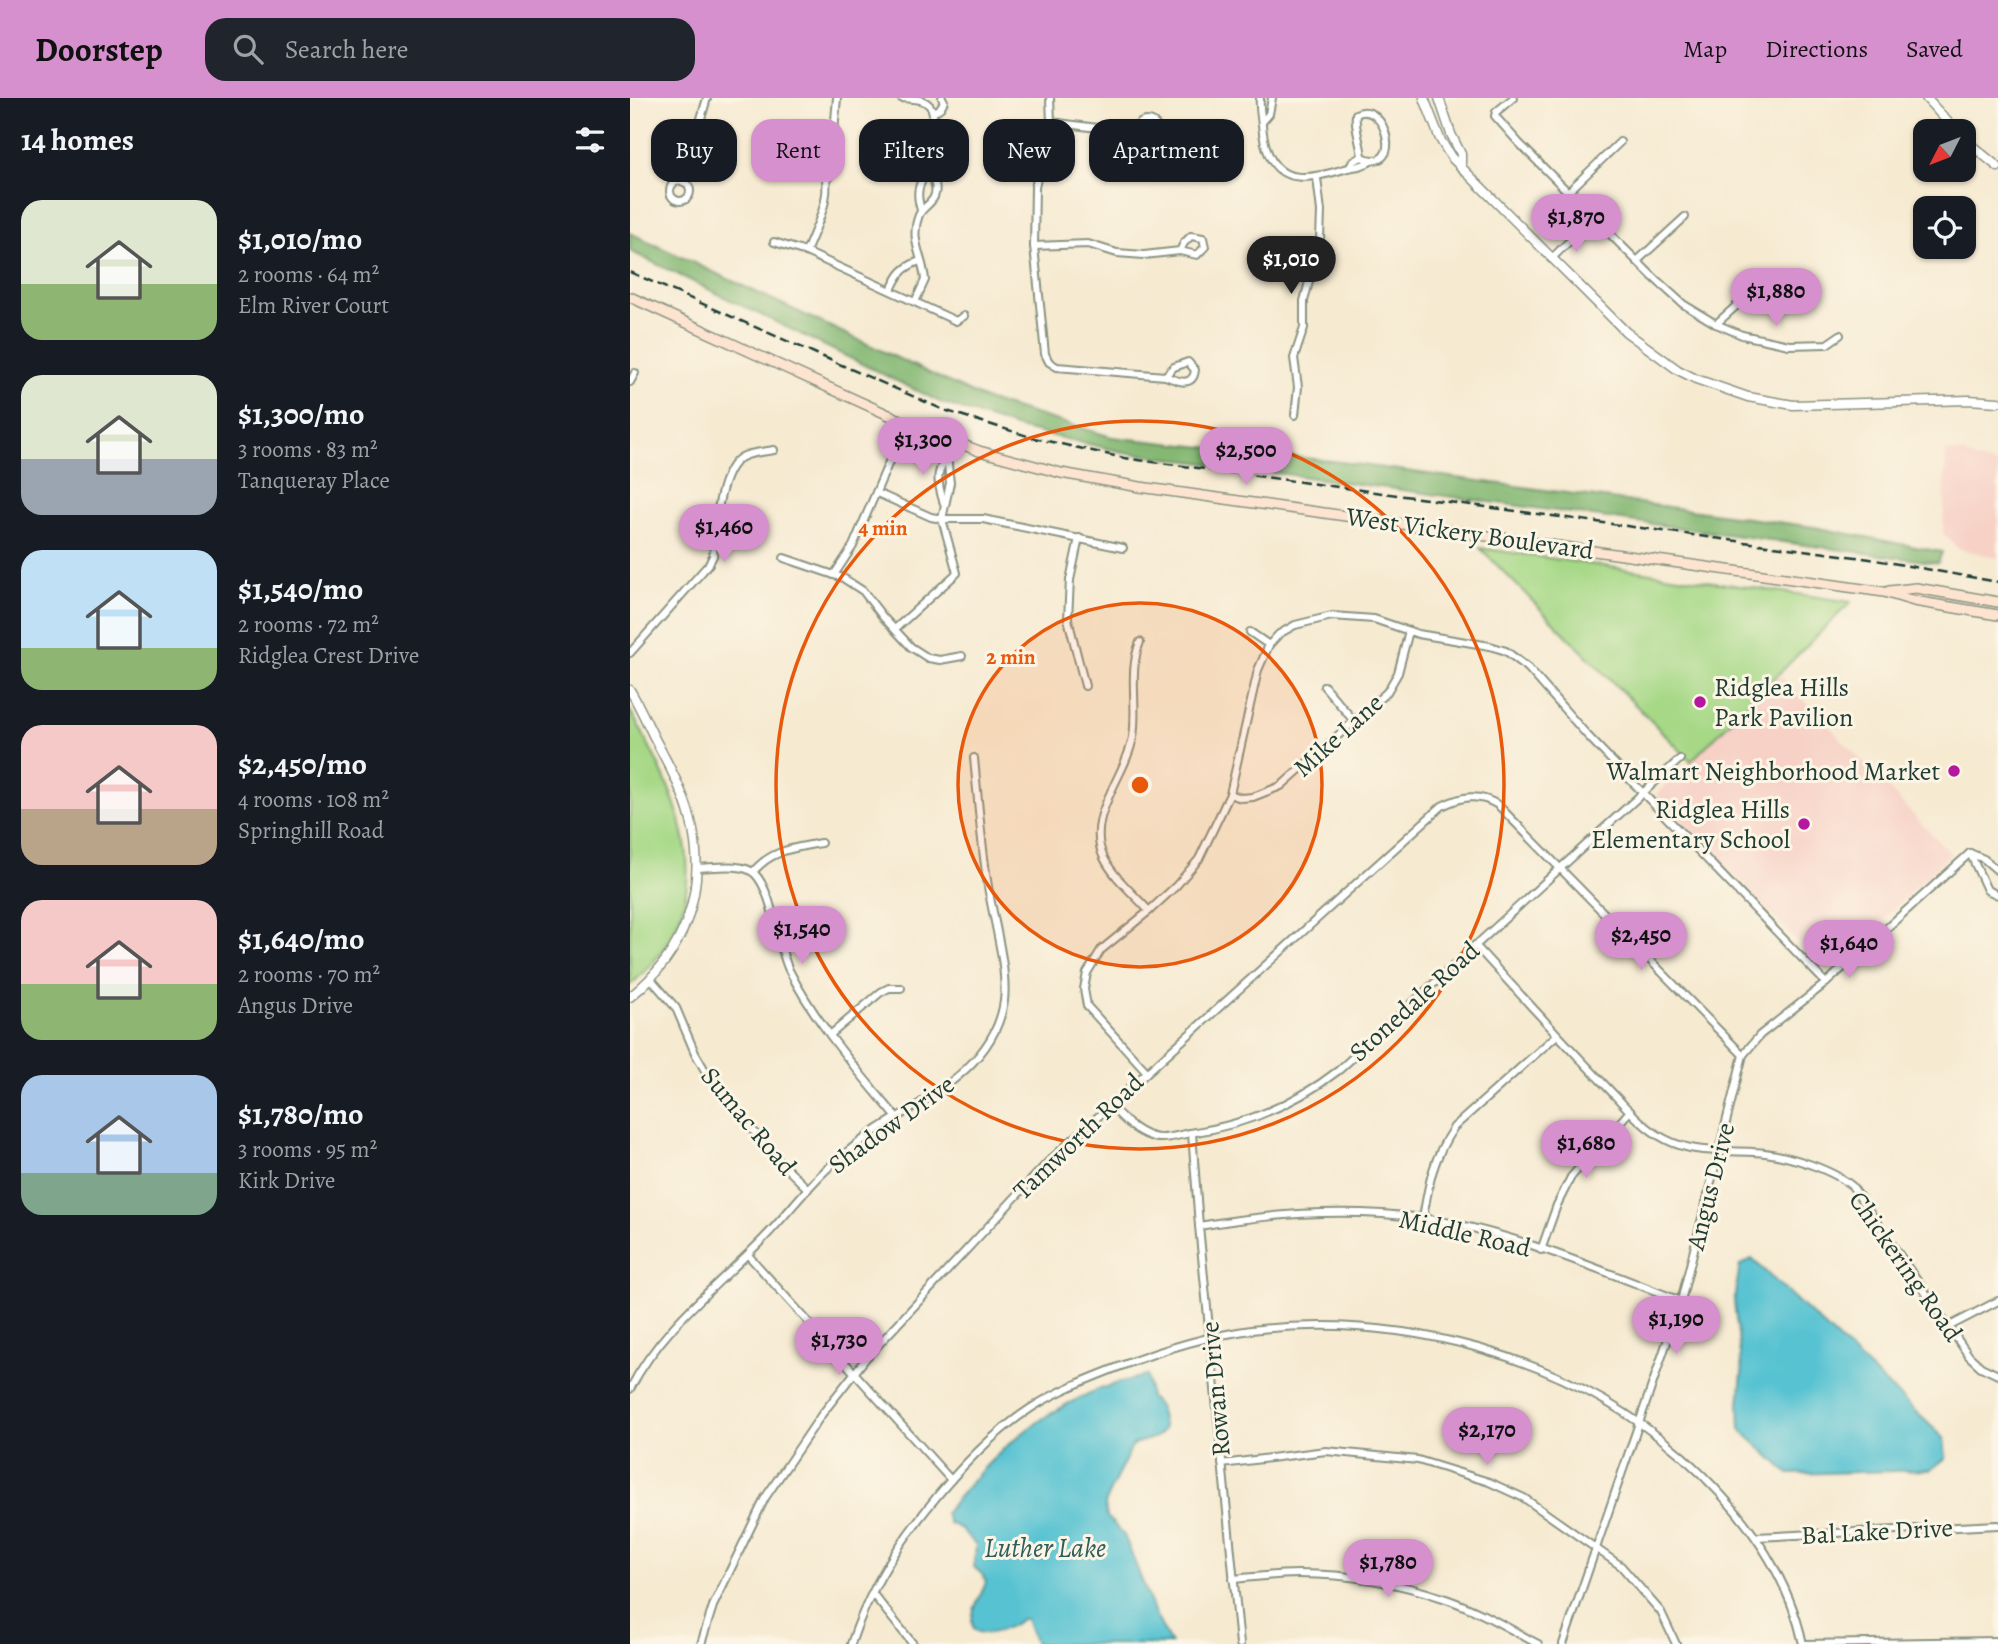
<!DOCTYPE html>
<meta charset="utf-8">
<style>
:root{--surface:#171b24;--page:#20242c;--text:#f1f3f6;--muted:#9ea1a6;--accent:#d690ce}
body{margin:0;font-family:Alegreya,serif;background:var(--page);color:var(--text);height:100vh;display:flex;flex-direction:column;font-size:26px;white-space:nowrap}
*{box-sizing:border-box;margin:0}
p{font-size:23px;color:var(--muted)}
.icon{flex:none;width:38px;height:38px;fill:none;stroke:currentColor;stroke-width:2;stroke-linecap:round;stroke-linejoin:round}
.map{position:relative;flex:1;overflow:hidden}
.sheet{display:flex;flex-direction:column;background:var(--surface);width:630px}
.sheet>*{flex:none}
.guide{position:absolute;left:21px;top:21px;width:665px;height:63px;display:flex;gap:14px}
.needle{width:46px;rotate:228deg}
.controls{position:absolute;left:1283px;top:21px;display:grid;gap:14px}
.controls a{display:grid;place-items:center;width:63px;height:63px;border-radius:14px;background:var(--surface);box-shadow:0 2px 5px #0004;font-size:35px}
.price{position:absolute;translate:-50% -60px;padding:0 16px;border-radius:24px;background:var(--accent);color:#111;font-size:23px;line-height:46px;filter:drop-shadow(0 2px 4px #0008)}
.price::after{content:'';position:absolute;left:50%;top:42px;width:21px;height:16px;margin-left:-10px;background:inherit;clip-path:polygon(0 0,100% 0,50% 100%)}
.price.active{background:#222;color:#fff}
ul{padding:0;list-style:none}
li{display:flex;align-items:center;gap:21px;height:175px;padding:0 21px}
li span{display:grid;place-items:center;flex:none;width:196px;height:140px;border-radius:21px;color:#555}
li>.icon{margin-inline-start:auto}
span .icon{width:84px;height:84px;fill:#fffc;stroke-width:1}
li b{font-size:30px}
h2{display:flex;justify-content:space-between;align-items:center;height:84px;padding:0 21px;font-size:30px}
.tag{padding:0 24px;border-radius:21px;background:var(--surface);box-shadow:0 2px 5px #0004;font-size:24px;line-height:63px}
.tag.active{background:var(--accent);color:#111}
header{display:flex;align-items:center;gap:42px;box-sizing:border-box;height:98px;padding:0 35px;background:var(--accent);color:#111}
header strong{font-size:33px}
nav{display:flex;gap:38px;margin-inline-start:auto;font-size:24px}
.search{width:490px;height:63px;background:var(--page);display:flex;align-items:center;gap:18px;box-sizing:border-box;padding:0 24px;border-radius:21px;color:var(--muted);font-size:26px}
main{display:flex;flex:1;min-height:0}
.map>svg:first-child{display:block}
.built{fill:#f7d1c6}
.green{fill:#a6d886;stroke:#628a5d;stroke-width:2}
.forest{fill:#84b873;stroke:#527a54;stroke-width:2}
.water{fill:#57c2d2;stroke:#3b8083;stroke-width:2}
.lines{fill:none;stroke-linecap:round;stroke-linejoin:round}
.minor-casing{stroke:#8a9482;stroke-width:10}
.tertiary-casing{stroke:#8a9482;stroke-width:11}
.secondary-casing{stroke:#8a9482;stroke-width:12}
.minor{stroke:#fff;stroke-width:6}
.tertiary{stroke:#fff;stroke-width:8}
.secondary{stroke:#fde4d0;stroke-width:9}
.rail{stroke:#1f3d34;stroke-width:2.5;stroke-dasharray:10 5;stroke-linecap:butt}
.ring{fill:none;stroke:#e8590c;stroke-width:3.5}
.poi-dot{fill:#b5179e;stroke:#fcf5e5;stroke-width:2.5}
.labels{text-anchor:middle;stroke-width:6;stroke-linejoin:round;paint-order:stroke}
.street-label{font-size:26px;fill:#1f3d34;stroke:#fcf5e5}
.poi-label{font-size:26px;fill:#1f3d34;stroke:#fcf5e5;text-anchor:end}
.water-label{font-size:28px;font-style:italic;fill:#2d5e5c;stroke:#fcf5e5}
.centre{fill:#e8590c;stroke:#fcf5e5;stroke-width:3.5}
.ring-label{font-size:21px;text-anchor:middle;font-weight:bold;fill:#e8590c;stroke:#fcf5e5;stroke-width:6;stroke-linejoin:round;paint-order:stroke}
</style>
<header>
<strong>Doorstep</strong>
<div class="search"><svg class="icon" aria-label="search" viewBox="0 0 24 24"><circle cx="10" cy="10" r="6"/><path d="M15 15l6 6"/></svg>Search here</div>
<nav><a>Map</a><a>Directions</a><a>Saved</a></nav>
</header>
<main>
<section class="sheet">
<h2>14 homes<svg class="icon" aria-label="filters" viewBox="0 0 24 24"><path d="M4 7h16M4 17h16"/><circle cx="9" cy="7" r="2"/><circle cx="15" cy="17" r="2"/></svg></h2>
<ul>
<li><span style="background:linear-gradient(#dfe7d0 60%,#8fb573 0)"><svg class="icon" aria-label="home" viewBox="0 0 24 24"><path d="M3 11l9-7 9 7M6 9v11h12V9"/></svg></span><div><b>$1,010/mo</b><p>2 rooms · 64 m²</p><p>Elm River Court</p></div></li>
<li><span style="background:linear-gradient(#dfe7d0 60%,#9aa5b1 0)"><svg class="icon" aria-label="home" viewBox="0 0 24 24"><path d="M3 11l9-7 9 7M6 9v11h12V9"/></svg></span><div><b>$1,300/mo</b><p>3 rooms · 83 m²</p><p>Tanqueray Place</p></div></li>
<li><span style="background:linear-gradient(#bfe0f5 70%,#8fb573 0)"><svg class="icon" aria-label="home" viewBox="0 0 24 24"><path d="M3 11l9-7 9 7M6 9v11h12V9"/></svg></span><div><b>$1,540/mo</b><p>2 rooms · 72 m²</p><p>Ridglea Crest Drive</p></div></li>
<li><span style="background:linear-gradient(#f6c9c9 60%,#b9a48a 0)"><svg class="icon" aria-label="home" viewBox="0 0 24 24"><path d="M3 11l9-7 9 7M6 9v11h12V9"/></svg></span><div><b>$2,450/mo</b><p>4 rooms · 108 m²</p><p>Springhill Road</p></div></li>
<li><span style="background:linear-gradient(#f6c9c9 60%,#8fb573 0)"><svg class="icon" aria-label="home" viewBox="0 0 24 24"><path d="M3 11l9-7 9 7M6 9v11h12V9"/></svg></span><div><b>$1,640/mo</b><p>2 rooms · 70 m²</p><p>Angus Drive</p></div></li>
<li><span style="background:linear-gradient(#a9c7e8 70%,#7fa58c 0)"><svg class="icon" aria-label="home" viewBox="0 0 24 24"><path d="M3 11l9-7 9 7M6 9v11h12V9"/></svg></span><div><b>$1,780/mo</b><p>3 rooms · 95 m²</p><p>Kirk Drive</p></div></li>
</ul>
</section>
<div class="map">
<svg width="1368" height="1546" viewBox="0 0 1368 1546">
<rect width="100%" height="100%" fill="#fcf5e5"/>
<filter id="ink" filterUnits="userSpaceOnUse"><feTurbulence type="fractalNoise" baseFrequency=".0143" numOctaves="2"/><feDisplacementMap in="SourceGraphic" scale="14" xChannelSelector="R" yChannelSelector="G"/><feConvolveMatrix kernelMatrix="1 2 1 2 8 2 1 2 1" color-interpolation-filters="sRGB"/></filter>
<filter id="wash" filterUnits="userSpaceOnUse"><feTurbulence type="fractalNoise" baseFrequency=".00686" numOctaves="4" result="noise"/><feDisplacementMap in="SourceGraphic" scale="28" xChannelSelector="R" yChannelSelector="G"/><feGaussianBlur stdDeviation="1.57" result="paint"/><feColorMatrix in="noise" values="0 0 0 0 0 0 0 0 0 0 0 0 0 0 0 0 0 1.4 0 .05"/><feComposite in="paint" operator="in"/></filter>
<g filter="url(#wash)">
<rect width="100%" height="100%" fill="#f6ead1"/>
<g class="built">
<path d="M1316 353 1333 355 1347 362 1368 367V460L1327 450 1313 435Z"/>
<path d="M1150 577 1321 756 1197 875 1026 696Z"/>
</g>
<g class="green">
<path d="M850 450 1221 504 1061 663Z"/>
<path d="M0 612C52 706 98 804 0 887Z"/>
</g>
<path class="forest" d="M0 135 357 302 482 339 703 363 1184 429 1312 454 1308 465 493 354 388 330 310 304 0 153Z"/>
<g class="water">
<path d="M1122 1161 1314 1340 1316 1360 1300 1372 1159 1376 1110 1331 1109 1306 1112 1274 1104 1203 1110 1167Z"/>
<path d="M517 1277 520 1300 529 1308 534 1331 526 1339 503 1346 479 1395 475 1407 477 1419 494 1437 526 1518 541 1546H405L396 1521H391C380 1532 341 1546 342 1522 342 1510 352 1496 356 1484L353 1477 344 1469 346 1447 330 1430 319 1425 315 1415C359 1361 395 1324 460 1295 477 1287 498 1283 517 1277Z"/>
</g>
</g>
<g filter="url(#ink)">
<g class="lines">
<defs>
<g id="minor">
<path d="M271 0C284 1 300 0 303 15 302 33 298 52 299 70 300 79 308 85 305 96 303 106 293 108 289 117 279 142 293 158 295 182L285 204"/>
<path d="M420 0 421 24 405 89 404 148 415 256 419 264 427 269 535 278C547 283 563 290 565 272L558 264 544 269 535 278"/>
<path d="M630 0C629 10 631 17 632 27 637 81 663 87 711 72 722 68 730 70 741 63"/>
<path d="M883 0 866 14 865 18 889 45 1022 178 1053 206 1086 226 1112 237 1159 247 1197 246 1210 237"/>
<path d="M303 15 311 9 314 3 312 0"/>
<circle cx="517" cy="35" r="12"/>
<path d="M421 24 506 35"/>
<path d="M632 24 639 16 642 0"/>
<path d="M720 69 723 63 732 59C775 78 756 0 726 16 724 30 731 45 732 59"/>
<path d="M57 76 55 66 59 43 63 31 70 24 77 0"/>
<path d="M198 80 207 70 202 55 207 0"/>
<circle cx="50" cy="93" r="10"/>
<path d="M54 84C57 76 63 72 68 65 76 54 77 35 70 24"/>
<path d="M938 94 990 44"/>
<path d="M291 112C286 96 287 86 299 73"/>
<path d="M144 144 176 154 326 223 334 218"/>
<path d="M404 148 458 146 487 155 514 157 550 153 567 157 575 149 573 140 561 138 554 145 550 153"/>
<path d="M176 154C187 126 204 98 193 67L202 55"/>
<path d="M921 161 964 119"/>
<path d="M1007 163 1055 119"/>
<path d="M261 192C268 176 273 169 290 163"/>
<path d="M1086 226 1124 192"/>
<path d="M0 284 5 275"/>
<path d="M665 317 668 289 664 260 674 230V203L690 141 691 113 687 80"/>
<path d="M247 395 301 419 312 421H353L493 450"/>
<path d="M314 406C302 368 311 375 324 343"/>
<path d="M449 440 440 482 438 521 455 588"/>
<path d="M154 460 213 480 233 493 253 519 281 549 298 560 310 562 332 558"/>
<path d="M204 477 223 448 268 343"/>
<path d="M266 530 327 475 312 421 320 385 317 358"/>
<path d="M620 534 639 547"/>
<path d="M510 544C498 574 508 607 503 639 496 679 454 719 474 760 484 780 504 796 519 813"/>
<path d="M0 555 79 466 83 458C85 434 88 372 112 359 121 354 134 354 144 352"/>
<path d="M694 588 724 623"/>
<path d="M600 696 611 700 623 699 651 688 757 594 768 575 779 533"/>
<path d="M67 770C83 770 113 764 125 776 143 794 147 847 159 872 187 927 228 973 267 1020"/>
<path d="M1368 773 1354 761 1340 755 1357 792 1368 797"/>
<path d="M123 774C141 752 164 750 191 745"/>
<path d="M845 847C887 893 929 939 972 984 991 1003 1011 1029 1035 1041 1063 1056 1092 1052 1123 1054 1152 1055 1200 1070 1222 1088L1339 1258 1351 1269 1368 1277"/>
<path d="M21 881 46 910 65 955 81 983 150 1064 178 1091"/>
<path d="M200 937 251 894 259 890H271"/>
<path d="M516 973 457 908 454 891 457 875 471 852 519 813 546 788 569 761 600 696 628 572 639 547 649 536 665 527 702 518 744 521 788 536 860 548 876 553 898 570 957 637 1196 885"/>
<path d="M479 1007C493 1020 507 1037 528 1040 537 1041 550 1037 560 1035 616 1027 664 1007 709 972L1050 661"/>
<path d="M562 1035 569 1128 610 1546"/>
<path d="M793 1120C799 1084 803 1060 824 1029L927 937"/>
<path d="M569 1128C643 1115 717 1110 792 1120 877 1132 970 1172 1051 1203"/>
<path d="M911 1152 927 1107 941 1079 1000 1013"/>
<path d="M118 1157 321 1382"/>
<path d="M1318 1229 1368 1203"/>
<path d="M0 1291C31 1230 86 1189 133 1141 156 1118 174 1092 198 1070 214 1056 230 1043 248 1031 297 1000 365 968 374 903 378 868 362 818 357 782 351 742 348 701 344 660"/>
<path d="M592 1366 696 1353 788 1362 859 1384 894 1400 991 1468 1031 1514 1046 1546"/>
<path d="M1126 1439 1368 1427"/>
<path d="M603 1481C624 1479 646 1476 668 1476 717 1476 770 1485 816 1501 848 1512 878 1530 908 1546"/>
<path d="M242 1495 283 1546"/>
<path d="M71 1546 83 1508 135 1400 192 1316 237 1259 419 1063 812 708C832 698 849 695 868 707L1113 957"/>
<path d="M221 1546C237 1497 264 1452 296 1412 325 1375 361 1336 401 1310 429 1292 460 1280 491 1268 531 1252 577 1238 621 1232 772 1214 936 1257 1052 1358 1109 1409 1157 1470 1173 1546"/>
<path d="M933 1546 1051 1203 1113 957 1130 937 1196 885 1340 755"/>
<path d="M1173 1546 1368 1543"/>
</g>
<g id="tertiary">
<path d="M794 0 810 41 821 59 996 234 1048 272 1066 281 1118 299 1163 307 1339 302 1368 304"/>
<path d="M809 0 821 36 831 56V68"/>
<path d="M1296 0 1326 33"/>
<path d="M1334 41 1368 69"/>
<path d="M0 592C9 607 16 623 24 639 38 666 54 694 61 723 78 792 55 855 0 899"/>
</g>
<g id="secondary">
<path d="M0 199 272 323 349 353 431 375 510 389 1254 494 1284 503 1368 517"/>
<path d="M1259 493 1286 490 1368 504"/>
</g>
</defs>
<use href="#minor" class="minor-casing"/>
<use href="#tertiary" class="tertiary-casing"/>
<use href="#secondary" class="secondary-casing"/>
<use href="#minor" class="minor"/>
<use href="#tertiary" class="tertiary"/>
<use href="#secondary" class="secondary"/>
<path class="rail" d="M0 174 314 312 404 340 494 360 1240 461 1368 484"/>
</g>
</g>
<circle cx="510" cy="687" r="182" fill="#e8590c" fill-opacity=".12"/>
<g class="ring">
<circle cx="510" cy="687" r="182"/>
<circle cx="510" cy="687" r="364"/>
</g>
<g class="poi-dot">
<circle cx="1070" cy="604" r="7"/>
<circle cx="1324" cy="673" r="7"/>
<circle cx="1174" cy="726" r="7"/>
</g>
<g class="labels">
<g class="street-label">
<text transform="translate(840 435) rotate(8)" y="9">West Vickery Boulevard</text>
<text transform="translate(708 637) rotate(-42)" y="9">Mike Lane</text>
<text transform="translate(784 903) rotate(-42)" y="9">Stonedale Road</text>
<text transform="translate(119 1023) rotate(50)" y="9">Sumac Road</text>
<text transform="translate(261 1026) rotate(-36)" y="9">Shadow Drive</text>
<text transform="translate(448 1038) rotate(-44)" y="9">Tamworth Road</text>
<text transform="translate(1080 1088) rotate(-76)" y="9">Angus Drive</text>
<text transform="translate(835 1135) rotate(13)" y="9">Middle Road</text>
<text transform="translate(1276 1168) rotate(55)" y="9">Chickering Road</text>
<text transform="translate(585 1291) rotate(-95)" y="9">Rowan Drive</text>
<text transform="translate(1247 1433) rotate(-3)" y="9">Bal Lake Drive</text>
</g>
<g class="poi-label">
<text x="1084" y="598" text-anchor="start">Ridglea Hills<tspan x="1084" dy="30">Park Pavilion</tspan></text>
<text x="1310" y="682">Walmart Neighborhood Market</text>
<text x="1160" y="720">Ridglea Hills<tspan x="1160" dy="30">Elementary School</tspan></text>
</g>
<g class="water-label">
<text x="415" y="1459">Luther Lake</text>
</g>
</g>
<circle cx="510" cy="687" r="10" class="centre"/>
<g class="ring-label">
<text x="253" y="437">4 min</text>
<text x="381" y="566">2 min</text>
</g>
</svg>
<div class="controls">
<a><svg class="needle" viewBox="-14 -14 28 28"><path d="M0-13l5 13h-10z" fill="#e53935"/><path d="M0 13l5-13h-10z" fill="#9ea1a6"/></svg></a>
<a><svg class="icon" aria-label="locate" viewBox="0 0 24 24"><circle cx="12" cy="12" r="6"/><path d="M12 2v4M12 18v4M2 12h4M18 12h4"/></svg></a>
</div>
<b class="price" style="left:946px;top:156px">$1,870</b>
<b class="price active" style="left:661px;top:198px">$1,010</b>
<b class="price" style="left:1146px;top:230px">$1,880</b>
<b class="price" style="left:293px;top:379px">$1,300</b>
<b class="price" style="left:616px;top:389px">$2,500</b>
<b class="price" style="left:94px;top:466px">$1,460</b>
<b class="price" style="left:172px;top:868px">$1,540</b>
<b class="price" style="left:1011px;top:874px">$2,450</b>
<b class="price" style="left:1219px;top:882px">$1,640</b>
<b class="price" style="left:956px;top:1082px">$1,680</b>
<b class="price" style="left:1046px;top:1258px">$1,190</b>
<b class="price" style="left:209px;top:1279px">$1,730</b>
<b class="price" style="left:857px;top:1369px">$2,170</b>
<b class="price" style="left:758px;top:1501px">$1,780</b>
<div class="guide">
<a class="tag">Buy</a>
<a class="tag active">Rent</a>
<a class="tag">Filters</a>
<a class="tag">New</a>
<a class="tag">Apartment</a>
</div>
</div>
</main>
